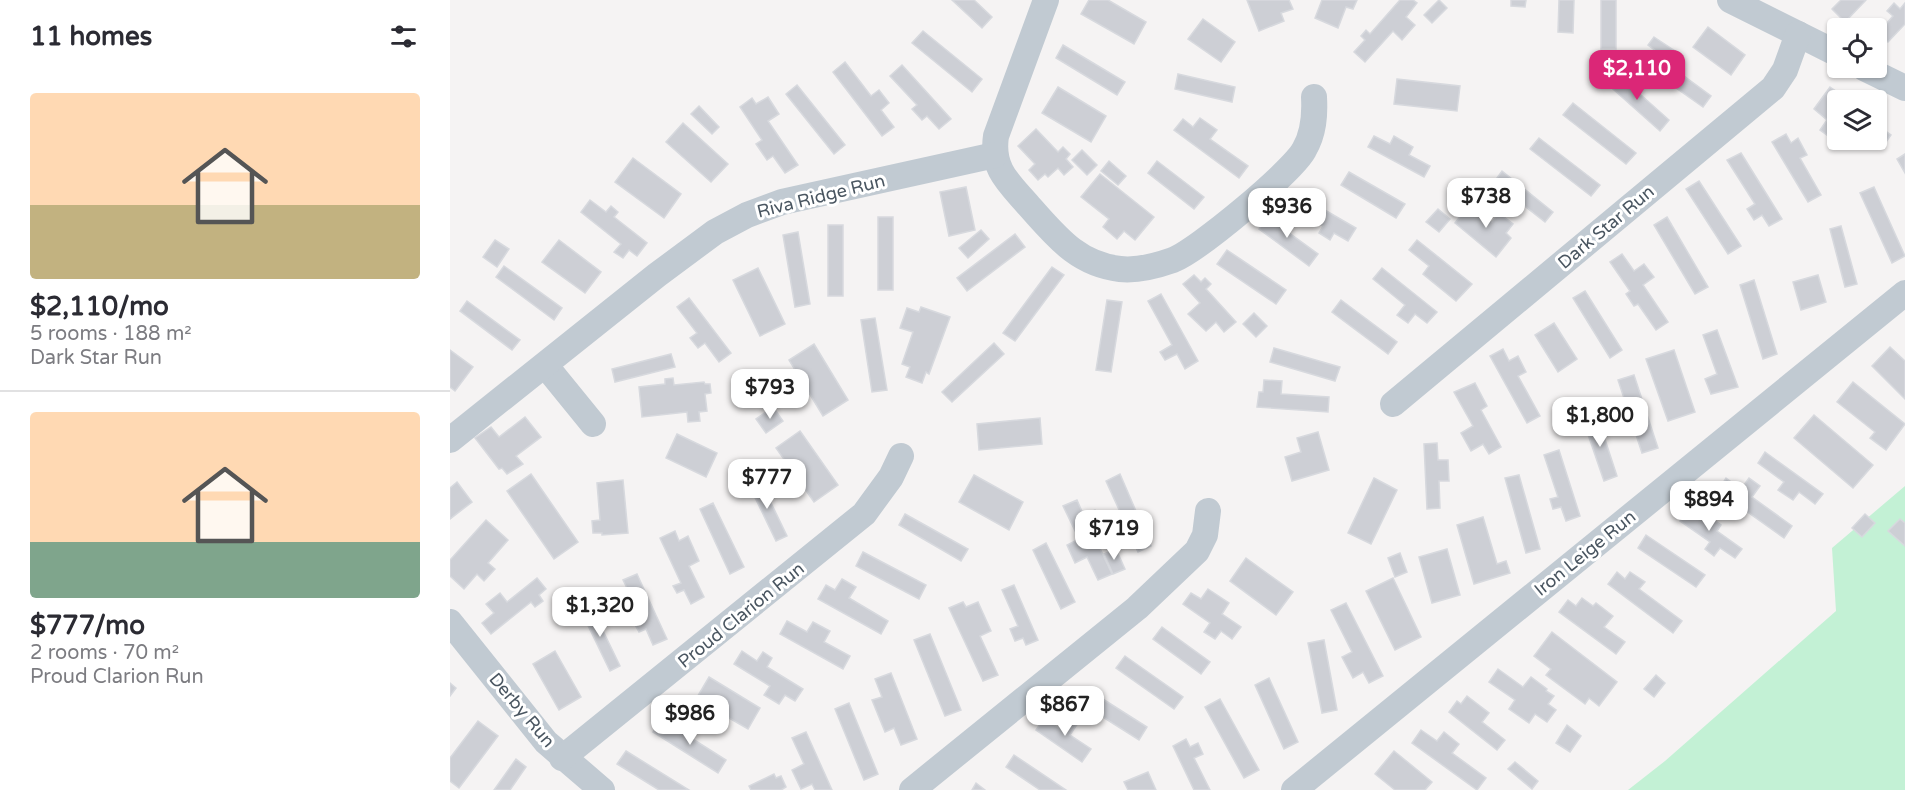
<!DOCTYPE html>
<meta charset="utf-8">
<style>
:root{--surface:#fff;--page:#f7f7f7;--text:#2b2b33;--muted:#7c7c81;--line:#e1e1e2;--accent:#db2777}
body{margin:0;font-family:"Varela Round",sans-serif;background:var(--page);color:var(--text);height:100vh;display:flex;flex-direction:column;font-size:22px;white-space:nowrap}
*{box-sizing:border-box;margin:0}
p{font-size:20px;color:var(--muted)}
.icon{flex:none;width:33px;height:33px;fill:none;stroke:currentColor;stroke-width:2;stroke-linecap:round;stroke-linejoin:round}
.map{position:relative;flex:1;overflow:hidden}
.panel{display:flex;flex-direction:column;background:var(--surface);width:450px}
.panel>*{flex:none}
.fabs{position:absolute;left:1377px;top:18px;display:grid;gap:12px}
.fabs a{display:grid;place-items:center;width:60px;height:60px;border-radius:6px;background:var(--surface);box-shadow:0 2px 4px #0004;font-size:30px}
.price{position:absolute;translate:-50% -51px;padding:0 14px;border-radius:12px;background:#fff;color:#222;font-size:20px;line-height:39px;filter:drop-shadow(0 2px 3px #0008)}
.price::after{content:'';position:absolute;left:50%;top:36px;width:18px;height:14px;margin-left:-9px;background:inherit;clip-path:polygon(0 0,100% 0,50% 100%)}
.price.current{background:var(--accent);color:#fff}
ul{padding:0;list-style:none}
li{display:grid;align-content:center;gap:12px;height:318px;padding:0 30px}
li+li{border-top:2px solid var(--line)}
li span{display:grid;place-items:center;height:186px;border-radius:6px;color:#555}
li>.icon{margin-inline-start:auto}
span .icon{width:108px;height:108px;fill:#fffc;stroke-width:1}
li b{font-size:26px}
h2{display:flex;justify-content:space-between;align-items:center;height:72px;padding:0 30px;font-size:26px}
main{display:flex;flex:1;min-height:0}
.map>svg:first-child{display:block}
.green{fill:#c3f1d5}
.building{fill:#cdcfd5;stroke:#d7d9de;stroke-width:1.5}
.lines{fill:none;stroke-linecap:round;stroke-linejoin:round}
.street{stroke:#c1cad2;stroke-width:26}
.labels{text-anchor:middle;stroke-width:6;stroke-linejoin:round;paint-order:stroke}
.street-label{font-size:18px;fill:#4a5661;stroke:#fff}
</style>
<main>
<section class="panel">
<h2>11 homes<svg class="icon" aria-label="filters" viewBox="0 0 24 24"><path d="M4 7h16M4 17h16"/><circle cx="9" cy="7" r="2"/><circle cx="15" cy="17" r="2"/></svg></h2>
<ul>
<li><span style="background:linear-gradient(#ffd9b3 60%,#c2b280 0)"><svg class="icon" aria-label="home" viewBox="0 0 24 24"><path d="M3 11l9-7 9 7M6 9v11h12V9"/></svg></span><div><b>$2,110/mo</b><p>5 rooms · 188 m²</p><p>Dark Star Run</p></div></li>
<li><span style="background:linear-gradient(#ffd9b3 70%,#7fa58c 0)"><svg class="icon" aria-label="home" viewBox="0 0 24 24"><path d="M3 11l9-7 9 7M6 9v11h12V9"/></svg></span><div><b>$777/mo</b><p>2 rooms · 70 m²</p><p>Proud Clarion Run</p></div></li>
</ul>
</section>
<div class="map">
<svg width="1455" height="790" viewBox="0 0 1455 790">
<rect width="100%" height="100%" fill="#f5f3f3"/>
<path class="green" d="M1455 486V790H1178L1215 761 1386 611 1382 548Z"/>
<g class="building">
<path d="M502 0H524L542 17 532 28Z"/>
<path d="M639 0H658L696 22 684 44 631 14Z"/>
<path d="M797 0H839L843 9 831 13 834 21 809 31Z"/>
<path d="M872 0H907L903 9 896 7 888 28 865 18Z"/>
<path d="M950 0H963L967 3 956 17 965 25 952 40 943 31 915 62 904 52 915 40 911 36 916 30 920 34Z"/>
<path d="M989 0 997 8 982 23 974 15Z"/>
<path d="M1061 0H1076L1075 7 1061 6Z"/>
<path d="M1109 0H1124L1123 33 1108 32Z"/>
<rect x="1151" y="0" width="15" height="49"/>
<path d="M1391 0H1416L1395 22 1382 9Z"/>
<path d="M1444 3 1450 9 1455 3V24L1438 42 1428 33 1443 16 1437 11Z"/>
<path d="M753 19 785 42 771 62 738 39Z"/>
<path d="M1258 27 1295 55 1281 75 1243 47Z"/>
<path d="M473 31 532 79 522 92 462 43Z"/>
<path d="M1204 37 1225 51 1218 60 1198 45Z"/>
<path d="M613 45 675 82 667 95 606 58Z"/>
<path d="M1204 54 1261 96 1253 107 1195 66Z"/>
<path d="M395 62 421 96 429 90 439 103 431 110 444 127 432 136 383 72Z"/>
<path d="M452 65 501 119 489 129 477 116 472 120 462 109 467 105 440 76Z"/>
<path d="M1164 71 1219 120 1210 131 1155 82Z"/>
<path d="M728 74 785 87 782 102 725 89Z"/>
<path d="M947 79 1010 86 1007 111 944 104Z"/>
<path d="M347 85 395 145 384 154 336 94Z"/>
<path d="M608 87 656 116 641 142 592 113Z"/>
<path d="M1380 87 1399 100H1388V140H1401L1395 148 1370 130 1377 120 1364 109Z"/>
<path d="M318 97 329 114 318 121 348 165 335 173 323 156 317 160 306 144 312 140 290 107 302 98 306 104Z"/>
<path d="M1123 103 1186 153 1176 164 1113 115Z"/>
<path d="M249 106 269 127 262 134 241 114Z"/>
<path d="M750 118 767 130 760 139 798 166 789 178 724 130 733 119 743 127Z"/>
<path d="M233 123 278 164 261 182 216 142Z"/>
<path d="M1430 127 1441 135 1431 149 1420 141 1426 140V132Z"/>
<path d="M586 129 608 152 613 147 620 154 616 159 623 167 614 175 608 168 598 177 595 174 588 180 579 170 585 164 568 146Z"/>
<path d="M1336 134 1341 143 1348 138 1357 155 1350 158 1371 195 1358 202 1322 142Z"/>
<path d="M924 136 940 144 944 136 963 147 959 155 980 166 974 177 918 147Z"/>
<path d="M1089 138 1150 185 1141 196 1080 149Z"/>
<path d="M1404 140H1417L1412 146Z"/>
<path d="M632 150 647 165 637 175 622 160Z"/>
<path d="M1291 153 1332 219 1319 226 1312 215 1304 220 1297 209 1305 204 1277 160Z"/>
<path d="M1455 154V173L1447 159Z"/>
<path d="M183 158 231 194 214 218 165 182Z"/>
<path d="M659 161 676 176 668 185 651 171Z"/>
<path d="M707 161 754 197 744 209 698 173Z"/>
<path d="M1052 171 1103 212 1095 222 1044 182Z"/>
<path d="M899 172 955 204 946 218 891 185Z"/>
<path d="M650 174 704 217 685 240 674 231 667 239 653 227 659 219 631 197Z"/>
<path d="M1249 181 1291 246 1278 254 1236 189Z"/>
<path d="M516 187 525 230 499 236 490 192Z"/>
<path d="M1424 187 1455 256 1442 263 1410 193Z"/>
<path d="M847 194 906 228 898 241 884 233 880 240 869 233 873 226 839 207Z"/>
<path d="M140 200 156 212 161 206 168 212 164 217 197 243 187 256 179 250 173 258 164 252 171 244 131 212Z"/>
<path d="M1020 204 1042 222 1049 213 1063 224 1056 233 1061 238 1046 257 1005 223Z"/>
<path d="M988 209 1000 219 989 232 976 222Z"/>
<path d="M823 210 836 220 831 227 868 254 859 266 809 229Z"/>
<rect x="428" y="217" width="15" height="73"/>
<path d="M1217 217 1258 287 1245 294 1204 225Z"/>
<rect x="378" y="225" width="15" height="71"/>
<path d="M1391 226 1407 284 1395 287 1380 229Z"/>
<path d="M531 230 539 239 518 258 509 248Z"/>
<path d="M348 232 360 304 345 307 333 235Z"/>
<path d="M565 234 575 247 517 291 507 278Z"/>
<path d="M45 240 59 249 47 267 33 257Z"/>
<path d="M109 240 151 272 135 293 92 262Z"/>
<path d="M967 240 1022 284 1006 301 973 274 979 266 959 250Z"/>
<path d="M777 250 836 290 826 304 767 264Z"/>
<path d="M1172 254 1184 271 1194 264 1204 277 1193 285 1218 322 1206 330 1188 304 1184 306 1176 294 1180 291 1160 262Z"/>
<path d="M54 266 112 308 104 320 46 277Z"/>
<path d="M602 267 614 275 565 341 553 333Z"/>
<path d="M308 268 335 324 310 336 283 280Z"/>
<path d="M932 268 987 312 977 323 965 314 958 323 947 315 955 305 923 279Z"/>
<path d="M744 275 751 282 755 278 761 284 756 289 786 322 774 332 766 322 756 331 738 314 750 303 733 284Z"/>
<path d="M1368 275 1376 302 1351 310 1343 282Z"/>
<path d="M1304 280 1327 354 1313 359 1290 285Z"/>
<path d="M1135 291 1172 350 1160 358 1123 298Z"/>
<path d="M711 294 748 361 735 369 727 354 715 360 710 352 722 345 698 301Z"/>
<path d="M239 298 281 353 269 362 255 343 248 348 240 338 247 333 227 307Z"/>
<path d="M657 300 672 302 661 372 646 370Z"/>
<path d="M891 300 947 342 938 354 882 312Z"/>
<path d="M17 301 70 340 62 350 10 311Z"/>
<path d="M471 307 500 317 479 374 476 372 472 383 456 377 460 367 452 364 463 332 450 328 457 308 469 312Z"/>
<path d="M804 313 817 326 806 337 793 324Z"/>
<path d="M425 318 437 390 422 392 411 320Z"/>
<path d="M1104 323 1127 359 1108 372 1085 335Z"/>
<path d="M1267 330 1288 387 1261 394 1255 379 1267 374 1253 335Z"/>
<path d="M544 343 554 354 502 402 492 392Z"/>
<path d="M364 344 398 400 373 416 339 360Z"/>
<path d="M1440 347 1455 361V399L1422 366Z"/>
<path d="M824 348 890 367 885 381 820 362Z"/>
<path d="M1053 349 1059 361 1068 356 1076 372 1068 376 1090 416 1077 423 1040 356Z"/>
<path d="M0 350 23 367 5 391 0 387Z"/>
<path d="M1224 350 1245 412 1218 421 1196 359Z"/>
<path d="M221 354 225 367 165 382 162 369Z"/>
<path d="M1184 375 1208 448 1192 453 1168 380Z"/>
<path d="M223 378 224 385 254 382 255 384H260L261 393 255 394 257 411 249 412 250 421 238 422 237 412 192 417 189 387 215 384V379Z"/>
<path d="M814 380 832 381 831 394 879 397 878 412 807 407 809 392H813Z"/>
<path d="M1403 382 1455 424 1436 450 1420 438 1425 432 1387 402Z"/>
<path d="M1025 383 1037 406 1031 410 1051 447 1039 454 1033 444 1021 451 1011 433 1023 426 1004 392Z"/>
<path d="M323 407 333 421 316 433 306 419Z"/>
<path d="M1147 415 1167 476 1154 481 1133 420Z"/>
<path d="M1364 415 1423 465 1403 488 1344 438Z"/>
<path d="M75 417 91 437 66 456 73 464 57 474 52 468 49 469 25 438 41 427 49 437Z"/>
<path d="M590 418 592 444 529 450 527 424Z"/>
<path d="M350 431 388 485 364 502 326 448Z"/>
<path d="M868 432 879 470 842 481 835 457 851 452 847 438Z"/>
<path d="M227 434 267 453 256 477 216 458Z"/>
<path d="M987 443 988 460H998L999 481H989L990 508 977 509 974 444Z"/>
<path d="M1109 450 1130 516 1116 521 1111 507 1103 509 1100 499 1108 497 1094 455Z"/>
<path d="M1315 452 1373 494 1365 504 1349 492 1343 500 1328 490 1334 482 1308 463Z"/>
<path d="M81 474 128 542 104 559 57 491Z"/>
<path d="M670 474 701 546 688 552 683 541 672 546 665 530 676 525 656 481Z"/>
<path d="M524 475 573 502 559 530 509 502Z"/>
<path d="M1069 475 1090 549 1076 553 1055 478Z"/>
<path d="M309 478 337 536 326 541 298 483Z"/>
<path d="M924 478 947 490 921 544 898 533Z"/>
<path d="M1276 478 1291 489 1299 478 1310 486 1302 497 1342 526 1334 538 1268 491Z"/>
<path d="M173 480 178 533 152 535V533H143L142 521 150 520 147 483Z"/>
<path d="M7 482 22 502 0 519V488Z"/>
<path d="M627 500 634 516 645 510 652 524 641 529 662 574 648 580 637 557 625 563 617 545 629 539 613 506Z"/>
<path d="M263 503 294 567 280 574 250 509Z"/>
<path d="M1241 504 1271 525 1267 531 1292 549 1285 558 1270 548 1264 556 1255 549 1260 542 1230 521Z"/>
<path d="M455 514 518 549 511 561 449 525Z"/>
<path d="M1415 514 1425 523 1412 537 1402 528Z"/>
<path d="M1033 517 1047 564 1056 561 1060 573 1024 584 1007 525Z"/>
<path d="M1450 519 1455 523V546L1438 531Z"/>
<path d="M36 520 58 540 38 563 45 569 34 581 27 574 14 589 0 576V560Z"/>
<path d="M225 531 229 541 238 536 249 561 239 566 254 597 241 604 234 590 227 593 223 586 231 583 210 538Z"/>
<path d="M1196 535 1255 575 1246 587 1188 548Z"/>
<path d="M596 543 625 602 611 609 583 550Z"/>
<path d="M666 549 675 569 663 574 654 554Z"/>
<path d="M997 549 1010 595 982 603 969 557Z"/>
<path d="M413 552 476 585 469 599 406 566Z"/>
<path d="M950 553 957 572 945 577 938 558Z"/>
<path d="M796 558 843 592 826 615 780 581Z"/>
<path d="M1167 572 1175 579 1180 572 1195 582 1189 589 1232 621 1223 633 1158 584Z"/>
<path d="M187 574 217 639 203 645 196 629 189 632 182 619 190 615 173 580Z"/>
<path d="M87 578 96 589 89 595 93 601 85 607 81 602 41 634 32 623 44 613 36 604 50 593 57 602Z"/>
<path d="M943 578 971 637 945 650 916 591Z"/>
<path d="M392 579 406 587 399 598 438 621 431 634 368 599 376 585 385 590Z"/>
<path d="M564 585 588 640 576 645 573 638 565 641 560 629 568 626 552 590Z"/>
<path d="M758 589 779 603 772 614 791 627 782 639 771 631 765 639 754 632 760 623 733 604 741 593 751 599Z"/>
<path d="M1132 598 1143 606 1146 603 1163 616 1154 627 1175 642 1166 654 1109 612 1118 600 1126 606Z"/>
<path d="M513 602 516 607 528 602 541 631 530 636 548 675 533 681 499 608Z"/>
<path d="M896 603 933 676 919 683 913 672 903 678 892 657 902 652 881 610Z"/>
<path d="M141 606 170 666 160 671 131 611Z"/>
<path d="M337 621 357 632 363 622 380 631 374 642 400 656 393 669 330 634Z"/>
<path d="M712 627 760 662 751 674 703 639Z"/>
<path d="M1102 632 1167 682 1149 706 1139 698 1135 704 1096 675 1101 669 1084 656Z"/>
<path d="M480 634 511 710 495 716 464 640Z"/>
<path d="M874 640 887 710 872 713 858 643Z"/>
<path d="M105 651 131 697 109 710 83 664Z"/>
<path d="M292 651 307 661 313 652 322 658 317 667 353 689 345 701 335 695 329 704 314 695 320 686 284 664Z"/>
<path d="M675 656 733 697 724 709 666 668Z"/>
<path d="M1048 669 1073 687 1081 677 1097 689 1096 691 1104 696 1098 704 1106 710 1097 722 1085 714 1079 723 1059 709 1065 700 1039 682Z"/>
<path d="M441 673 467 739 451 745 444 728 435 732 422 700 432 697 425 679Z"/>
<path d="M1206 675 1215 683 1204 697 1194 689Z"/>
<path d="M259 677 310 708 298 729 246 699Z"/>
<path d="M819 678 848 742 834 749 805 685Z"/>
<path d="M0 683 6 688 0 696Z"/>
<path d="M637 689 697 727 689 740 629 702Z"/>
<path d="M1017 696 1039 713 1032 722 1055 740 1047 750 999 712 1007 701 1011 704Z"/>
<path d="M770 699 809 770 794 778 755 707Z"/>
<path d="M399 703 428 774 414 780 385 709Z"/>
<path d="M617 716 628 723 620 735 641 749 632 762 586 730 594 718 609 728Z"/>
<path d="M211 719 276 760 268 773 203 732Z"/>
<path d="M28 721 48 736 9 788 0 781V758Z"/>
<path d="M1117 725 1131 736 1120 752 1106 743Z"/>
<path d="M971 730 987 741 994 732 1009 744 1002 753 1036 778 1027 790 962 743Z"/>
<path d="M356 732 382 790H365L362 784 351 789 342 770 354 764 342 738Z"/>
<path d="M736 739 740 747 748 743 753 754 744 758 760 790H744L723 746Z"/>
<path d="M176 751 239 790H209L167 764Z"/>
<path d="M944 751 982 782 975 790H945L925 774Z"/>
<path d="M564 755 616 790H590L556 767Z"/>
<path d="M66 759 76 767 60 790H44Z"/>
<path d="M1065 762 1088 781 1082 789 1058 769Z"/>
<path d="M698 772 706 790H678L674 782Z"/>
<path d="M324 774 326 778 331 776 336 787 331 790H301L299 786Z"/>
<path d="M526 783 535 790H522Z"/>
</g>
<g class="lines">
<g class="street">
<path d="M596 0 546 136C541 169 559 183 579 206 606 236 627 264 670 269 688 271 706 266 723 260 748 250 842 172 854 150 864 133 865 115 864 97"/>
<path d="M1280 0 1388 54"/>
<path d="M1414 68 1455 88"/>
<path d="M95 365 143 424"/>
<path d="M943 404 1323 88 1335 70 1348 34"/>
<path d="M0 440 207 275 265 232 297 215 332 202 545 155"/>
<path d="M0 622 96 742 152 790"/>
<path d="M112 758 414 514 441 477 451 456"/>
<path d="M462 790 687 608 747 551 755 535 758 511"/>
<path d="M844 790 1455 293"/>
</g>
</g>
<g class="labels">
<g class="street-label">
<text transform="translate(371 196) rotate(-14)" y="6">Riva Ridge Run</text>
<text transform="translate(1156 227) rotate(-40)" y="6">Dark Star Run</text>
<text transform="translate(1135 553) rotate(-39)" y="6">Iron Leige Run</text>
<text transform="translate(291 615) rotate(-39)" y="6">Proud Clarion Run</text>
<text transform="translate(72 710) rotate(50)" y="6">Derby Run</text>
</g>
</g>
</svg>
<div class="fabs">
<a><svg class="icon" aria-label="locate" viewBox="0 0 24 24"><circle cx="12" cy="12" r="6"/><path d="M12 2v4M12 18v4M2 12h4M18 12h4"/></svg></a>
<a><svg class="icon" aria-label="layers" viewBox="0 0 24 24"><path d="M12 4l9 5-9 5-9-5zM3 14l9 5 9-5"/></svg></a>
</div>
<b class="price current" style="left:1187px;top:101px">$2,110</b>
<b class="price" style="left:1036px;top:229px">$738</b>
<b class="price" style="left:837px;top:239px">$936</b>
<b class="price" style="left:320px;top:420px">$793</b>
<b class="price" style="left:1150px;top:448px">$1,800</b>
<b class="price" style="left:317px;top:510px">$777</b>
<b class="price" style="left:1259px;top:532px">$894</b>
<b class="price" style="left:664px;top:561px">$719</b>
<b class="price" style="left:150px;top:638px">$1,320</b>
<b class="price" style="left:615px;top:737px">$867</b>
<b class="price" style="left:240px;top:746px">$986</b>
</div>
</main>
